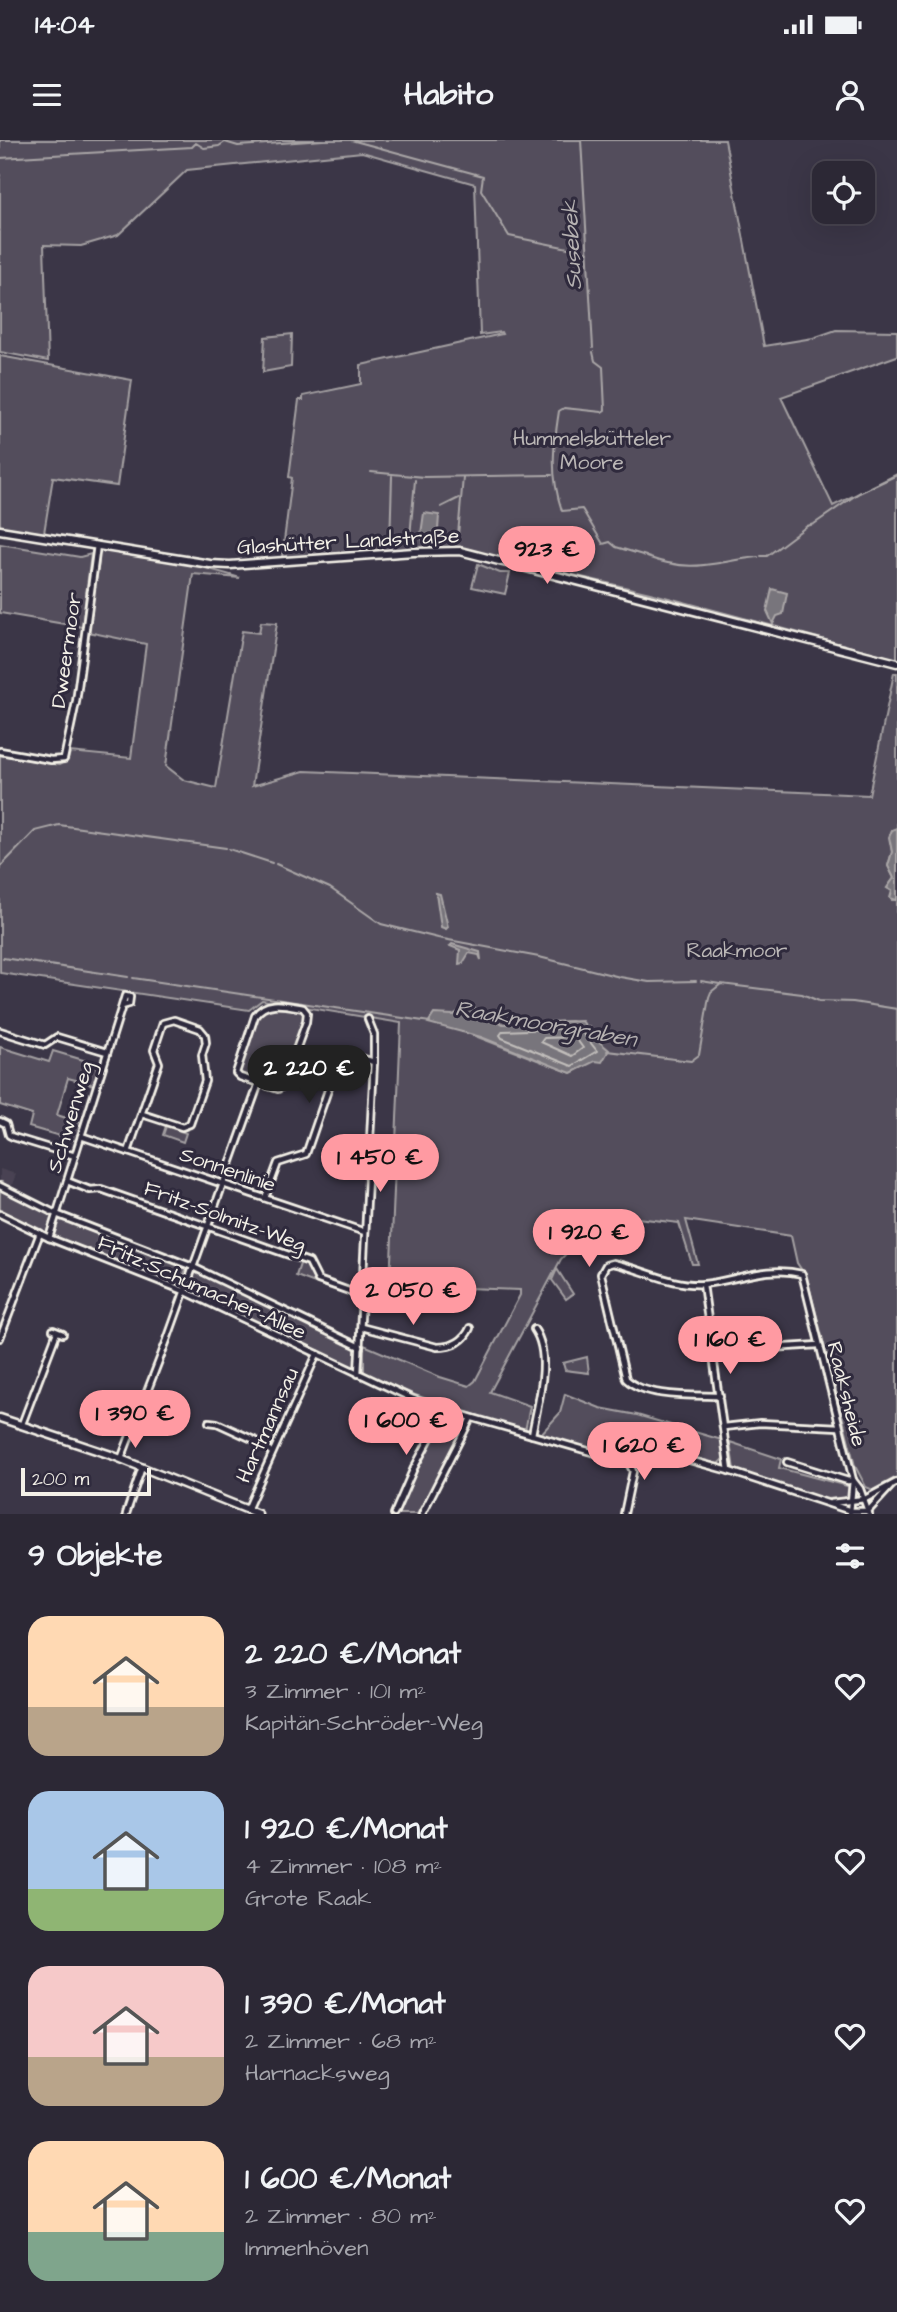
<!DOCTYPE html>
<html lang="de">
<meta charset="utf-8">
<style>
:root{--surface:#2c2835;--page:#383441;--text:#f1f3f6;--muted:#a6a6ad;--line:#484450;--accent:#ff9aa2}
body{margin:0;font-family:"Architects Daughter",sans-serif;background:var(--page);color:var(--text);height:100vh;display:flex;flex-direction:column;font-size:26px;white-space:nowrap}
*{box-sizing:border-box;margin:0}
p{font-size:23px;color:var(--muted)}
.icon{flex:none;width:38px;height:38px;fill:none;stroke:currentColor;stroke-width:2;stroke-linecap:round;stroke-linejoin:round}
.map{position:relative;height:1374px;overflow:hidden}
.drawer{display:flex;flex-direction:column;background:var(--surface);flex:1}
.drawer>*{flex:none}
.controls{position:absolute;left:812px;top:21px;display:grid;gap:14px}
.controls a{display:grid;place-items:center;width:63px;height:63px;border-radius:14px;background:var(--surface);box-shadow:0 7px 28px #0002,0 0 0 2px var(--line);font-size:35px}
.scale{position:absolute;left:21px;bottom:18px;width:130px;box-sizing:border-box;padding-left:7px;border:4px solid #f4f1e8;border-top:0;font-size:19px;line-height:24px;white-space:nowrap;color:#f4f1e8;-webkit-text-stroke:5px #2f2a3d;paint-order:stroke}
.price{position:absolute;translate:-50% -60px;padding:0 16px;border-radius:24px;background:var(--accent);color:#111;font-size:23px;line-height:46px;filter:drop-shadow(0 2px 4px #0008)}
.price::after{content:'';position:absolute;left:50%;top:42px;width:21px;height:16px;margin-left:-10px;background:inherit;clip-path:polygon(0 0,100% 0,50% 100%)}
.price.on{background:#222;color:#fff}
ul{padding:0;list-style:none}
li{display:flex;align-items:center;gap:21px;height:175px;padding:0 28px}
li span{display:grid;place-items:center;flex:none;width:196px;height:140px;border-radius:21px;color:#555}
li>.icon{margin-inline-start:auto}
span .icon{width:84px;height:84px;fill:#fffc;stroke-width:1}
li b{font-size:30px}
h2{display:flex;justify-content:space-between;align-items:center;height:84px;padding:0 28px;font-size:30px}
.status{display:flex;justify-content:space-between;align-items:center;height:49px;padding:0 35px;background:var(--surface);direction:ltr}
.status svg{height:19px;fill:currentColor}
header{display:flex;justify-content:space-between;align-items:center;height:91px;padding:0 28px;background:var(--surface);font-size:32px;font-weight:700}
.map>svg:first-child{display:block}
.built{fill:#484352}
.green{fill:#534e5c;stroke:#a4a0a2;stroke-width:2;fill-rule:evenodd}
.water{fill:#78747b;stroke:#aaa6a7;stroke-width:2}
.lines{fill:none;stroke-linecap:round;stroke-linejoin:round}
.shore{stroke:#c2bfbc;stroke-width:2}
.stream{stroke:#aaa6a7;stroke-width:2}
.street-casing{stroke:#f4f1e8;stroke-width:10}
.secondary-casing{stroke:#f4f1e8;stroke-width:11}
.street{stroke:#2f2a3d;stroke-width:4.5}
.secondary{stroke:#2f2a3d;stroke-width:6}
.labels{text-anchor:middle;stroke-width:6;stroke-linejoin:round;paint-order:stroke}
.park-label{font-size:21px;fill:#bcb8b7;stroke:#2f2a3d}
.street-label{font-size:21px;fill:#f4f1e8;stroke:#2f2a3d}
.water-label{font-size:23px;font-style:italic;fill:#b6b2b2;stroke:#2f2a3d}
</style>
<div class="status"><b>14:04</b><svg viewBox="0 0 49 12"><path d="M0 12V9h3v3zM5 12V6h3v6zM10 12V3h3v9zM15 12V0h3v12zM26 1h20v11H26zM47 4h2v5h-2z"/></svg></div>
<header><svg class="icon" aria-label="menu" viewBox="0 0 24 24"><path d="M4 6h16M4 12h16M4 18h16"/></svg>Habito<svg class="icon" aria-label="person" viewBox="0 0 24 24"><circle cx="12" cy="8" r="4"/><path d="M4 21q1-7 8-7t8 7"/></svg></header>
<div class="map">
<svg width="897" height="1374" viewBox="0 0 897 1374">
<rect width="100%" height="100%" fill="#3b3647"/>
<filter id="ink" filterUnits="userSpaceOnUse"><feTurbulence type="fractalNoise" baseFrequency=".0143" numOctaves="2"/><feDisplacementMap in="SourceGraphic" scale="14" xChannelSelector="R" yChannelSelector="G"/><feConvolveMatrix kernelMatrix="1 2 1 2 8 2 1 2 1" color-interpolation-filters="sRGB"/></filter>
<g filter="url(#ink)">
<path class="built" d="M0 1029 16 1034 11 1048 0 1042Z"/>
<g class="green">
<path d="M0 0H725L764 206 813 198 836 190 897 191V216L781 257 833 366 897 334V519L650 453 453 407 282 417 292 338 289 337 299 260H303V256L361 244V225L502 194 501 192 480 195 475 44 362 12 187 30 118 95 81 106 44 105 48 221 0 212Z"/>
<path d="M292 194 291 227 263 232 265 197Z"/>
<path d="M0 216 132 240 117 346 53 337 44 393 0 386Z"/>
<path d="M0 404 80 417 91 414 82 487 0 473Z"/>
<path d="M102 410C149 417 195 423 240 438L193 434 166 626 184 640 216 648 242 491 259 493 261 482 277 483 252 646 304 631 869 655 894 533H897V688L892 690 890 697 892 712 888 726 894 738 887 748 892 751V760H897V1337L873 1350 866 1347 855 1326 807 1138 797 1123 791 1096 686 1080 698 1124H692L679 1083 603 1074 561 1119 490 1252 530 1266 525 1291 415 1255 364 1233V1205L440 1237 469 1246 475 1241 520 1155V1150L390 1145 401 883 262 860 249 870 0 833V615L59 625 68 620 70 612 131 618 146 504 88 492 99 422 97 419ZM470 866 503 884 571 881 589 887 596 899 595 920 571 933 462 891 456 878Z"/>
<path d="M478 424 500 433H510L505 454 472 447Z"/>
<path d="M271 865 301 870 305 876 280 947 239 933 256 878Z"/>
<path d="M0 907 49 922 53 911 100 925 94 945 68 938 57 975 82 983 77 1001 29 987 32 975 0 965Z"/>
<path d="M166 986 186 993 183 1002 163 995Z"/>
<path d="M0 1050 54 1074 46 1093 0 1072Z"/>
<path d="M58 1077 187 1127 179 1147 52 1096Z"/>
<path d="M301 1121 307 1123 315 1143 296 1136Z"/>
<path d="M557 1129 573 1154 566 1159 552 1140Z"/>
<path d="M194 1131 357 1208 355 1229 186 1151Z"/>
<path d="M587 1217 589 1233 565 1230 563 1223Z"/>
<path d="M565 1254 600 1268 637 1275 722 1300 725 1317 718 1324 638 1303 630 1306 618 1316 540 1295 560 1273Z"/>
<path d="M446 1274 466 1282 419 1374H396L416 1329Z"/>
<path d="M730 1302 781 1319 779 1328 851 1347 848 1358 825 1359 734 1330Z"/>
</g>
<g class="water">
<path d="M424 373 439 375 438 390 423 402 421 394Z"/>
<path d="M772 449 787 453 783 474 777 476 773 484 767 471Z"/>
<path d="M897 688V760L890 758 892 751 887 748 894 738 888 726 892 712 889 697 892 690Z"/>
<path d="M436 753 440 754 448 787 446 789 441 787Z"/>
<path d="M452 804 480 812 481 820 479 815 469 813 463 823 459 824 460 810 450 806Z"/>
<path d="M470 866 503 884 582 881 596 899 609 910 602 922 595 921 571 933 481 897 428 883 434 874 453 875Z"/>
</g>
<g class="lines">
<g class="shore">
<path d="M579 888 597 911 572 926 502 898 500 895 503 891Z"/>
<path d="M575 897 583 908 572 916 541 902 544 898Z"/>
</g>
<g class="stream">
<path d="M351 0 483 36 481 50 509 96 588 112"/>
<path d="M581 0 593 208"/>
<path d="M0 18 192 7 196 3 204 8 219 6 225 2 238 6 323 0"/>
<path d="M593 212 595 221 603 227 605 270 602 272 564 268 559 271C553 309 550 334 562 371L582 369 603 404 610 402 616 407 646 416"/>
<path d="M371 332 424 337 552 335"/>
<path d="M441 367 459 358"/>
<path d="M458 395 463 337"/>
<path d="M410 397 415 340"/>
<path d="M390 405 392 336"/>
<path d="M761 416H767L807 386 814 384 859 353 897 335"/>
<path d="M647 417C694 434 712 422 758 417"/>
<path d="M229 709 272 723"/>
<path d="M276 724 330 748 381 784 438 798 539 817 620 837 649 842 696 841"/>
<path d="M0 727 35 691 59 685 226 708"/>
<path d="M3 818 128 837"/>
<path d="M133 838 430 882"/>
<path d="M701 841 720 844"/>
<path d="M607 911 691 921 699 915 709 857 711 852 721 844 802 854 819 861 853 862 897 869"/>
</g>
<defs>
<g id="street">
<path d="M0 611 51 620 64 619 76 562 97 405"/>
<path d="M0 891 45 905 57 897 107 912"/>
<path d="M0 981 6 984 9 995 13 997 75 1016"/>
<path d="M81 996 365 1092"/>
<path d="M128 1012 159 923 154 910 163 883 174 880 200 889 205 895 206 903 202 915 205 941 190 984 182 987 142 974"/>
<path d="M67 1041 90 1050 101 1049 309 1122 318 1140 363 1156"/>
<path d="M0 1046 56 1074 193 1127 360 1207"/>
<path d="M265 1058 278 1023 306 1014 341 912 374 922"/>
<path d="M0 1074 49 1098 184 1151 413 1259 445 1270 616 1319C626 1318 631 1309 642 1307L729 1331 851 1371H868"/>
<path d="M49 1098 122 866 129 864 130 857 125 856 122 866"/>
<path d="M703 1144 729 1331"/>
<path d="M361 1187 437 1207C451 1207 464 1202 470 1188"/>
<path d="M53 1190 63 1194"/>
<path d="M0 1198 40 1093"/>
<path d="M714 1216 737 1210 819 1205"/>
<path d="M358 1234 374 922V894L368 879"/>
<path d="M720 1256C693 1255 646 1258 626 1239L601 1134 606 1125 613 1123C642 1129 674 1147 704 1144 738 1140 768 1125 802 1134L853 1340 850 1373"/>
<path d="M209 1282 217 1283 263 1304 271 1312"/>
<path d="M22 1284 57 1192"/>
<path d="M724 1287 760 1283 839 1287"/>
<path d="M532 1295C537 1265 553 1216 534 1189"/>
<path d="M121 1319 167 1200 259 943 278 949 283 946 306 882 307 873 303 868C286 865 266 859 255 876L236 933 240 937 259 943"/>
<path d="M787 1322 848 1341 853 1340"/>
<path d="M853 1340 860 1349 869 1374"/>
<path d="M831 1363 865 1359 897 1342"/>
<path d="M247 1370 317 1214"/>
<path d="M868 1371 891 1346"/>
<path d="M126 1374 142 1327"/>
<path d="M394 1374 414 1328 445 1270"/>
<path d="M422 1374 471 1278"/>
<path d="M624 1374 633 1331 625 1316"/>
</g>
<g id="secondary">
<path d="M0 390 210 424 230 425 414 412 460 411 897 523"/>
<path d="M0 1278 111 1315 258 1374"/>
</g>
</defs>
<use href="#street" class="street-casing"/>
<use href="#secondary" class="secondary-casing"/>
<use href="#street" class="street"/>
<use href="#secondary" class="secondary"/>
</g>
</g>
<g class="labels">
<g class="park-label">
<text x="592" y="305">Hummelsbütteler<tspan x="592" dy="24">Moore</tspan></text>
<text x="737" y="817">Raakmoor</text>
</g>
<g class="street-label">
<text transform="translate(348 401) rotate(-3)" y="7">Glashütter Landstraße</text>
<text transform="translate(66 510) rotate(-82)" y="7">Dweermoor</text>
<text transform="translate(70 977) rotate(-73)" y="7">Schwenweg</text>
<text transform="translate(228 1029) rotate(19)" y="7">Sonnenlinie</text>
<text transform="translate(225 1076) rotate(20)" y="7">Fritz-Solmitz-Weg</text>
<text transform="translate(202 1147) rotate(24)" y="7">Fritz-Schumacher-Allee</text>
<text transform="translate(847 1254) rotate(76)" y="7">Raaksheide</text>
<text transform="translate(267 1285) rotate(-66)" y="7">Hartmannsau</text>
</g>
<g class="water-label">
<text transform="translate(571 105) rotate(-93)" y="8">Susebek</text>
<text transform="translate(546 883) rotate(10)" y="8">Raakmoorgraben</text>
</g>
</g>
</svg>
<div class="controls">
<a><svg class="icon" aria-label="locate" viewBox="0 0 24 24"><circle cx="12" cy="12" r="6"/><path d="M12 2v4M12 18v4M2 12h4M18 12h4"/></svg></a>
</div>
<div class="scale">200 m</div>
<b class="price" style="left:547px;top:446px">923 €</b>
<b class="price on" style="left:309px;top:965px">2 220 €</b>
<b class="price" style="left:380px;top:1054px">1 450 €</b>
<b class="price" style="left:589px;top:1129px">1 920 €</b>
<b class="price" style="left:413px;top:1187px">2 050 €</b>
<b class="price" style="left:730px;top:1236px">1 160 €</b>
<b class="price" style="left:135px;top:1310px">1 390 €</b>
<b class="price" style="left:406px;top:1317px">1 600 €</b>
<b class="price" style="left:644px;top:1342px">1 620 €</b>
</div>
<section class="drawer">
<h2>9 Objekte<svg class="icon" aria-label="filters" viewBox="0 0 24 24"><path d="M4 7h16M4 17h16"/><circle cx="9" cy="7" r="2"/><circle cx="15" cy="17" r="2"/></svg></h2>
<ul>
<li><span style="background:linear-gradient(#ffd9b3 65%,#b9a48a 0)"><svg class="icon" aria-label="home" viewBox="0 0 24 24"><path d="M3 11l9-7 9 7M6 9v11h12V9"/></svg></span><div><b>2 220 €/Monat</b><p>3 Zimmer · 101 m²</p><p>Kapitän-Schröder-Weg</p></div><svg class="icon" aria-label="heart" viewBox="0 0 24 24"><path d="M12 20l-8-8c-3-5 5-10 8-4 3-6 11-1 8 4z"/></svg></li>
<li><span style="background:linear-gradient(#a9c7e8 70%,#8fb573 0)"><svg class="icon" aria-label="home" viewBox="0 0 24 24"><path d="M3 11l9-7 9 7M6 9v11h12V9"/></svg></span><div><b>1 920 €/Monat</b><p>4 Zimmer · 108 m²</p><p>Grote Raak</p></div><svg class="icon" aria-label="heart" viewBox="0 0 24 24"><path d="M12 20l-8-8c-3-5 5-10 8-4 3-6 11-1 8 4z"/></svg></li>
<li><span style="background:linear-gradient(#f6c9c9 65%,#b9a48a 0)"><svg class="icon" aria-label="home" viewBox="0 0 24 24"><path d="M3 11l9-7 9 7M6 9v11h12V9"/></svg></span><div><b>1 390 €/Monat</b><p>2 Zimmer · 68 m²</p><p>Harnacksweg</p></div><svg class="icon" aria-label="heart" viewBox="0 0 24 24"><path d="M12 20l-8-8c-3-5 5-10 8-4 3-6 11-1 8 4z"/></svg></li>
<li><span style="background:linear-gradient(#ffd9b3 65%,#7fa58c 0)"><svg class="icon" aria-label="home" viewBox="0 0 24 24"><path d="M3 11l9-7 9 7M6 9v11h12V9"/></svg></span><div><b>1 600 €/Monat</b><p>2 Zimmer · 80 m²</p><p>Immenhöven</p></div><svg class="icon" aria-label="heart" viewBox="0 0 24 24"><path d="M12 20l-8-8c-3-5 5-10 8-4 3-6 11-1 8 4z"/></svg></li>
</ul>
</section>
